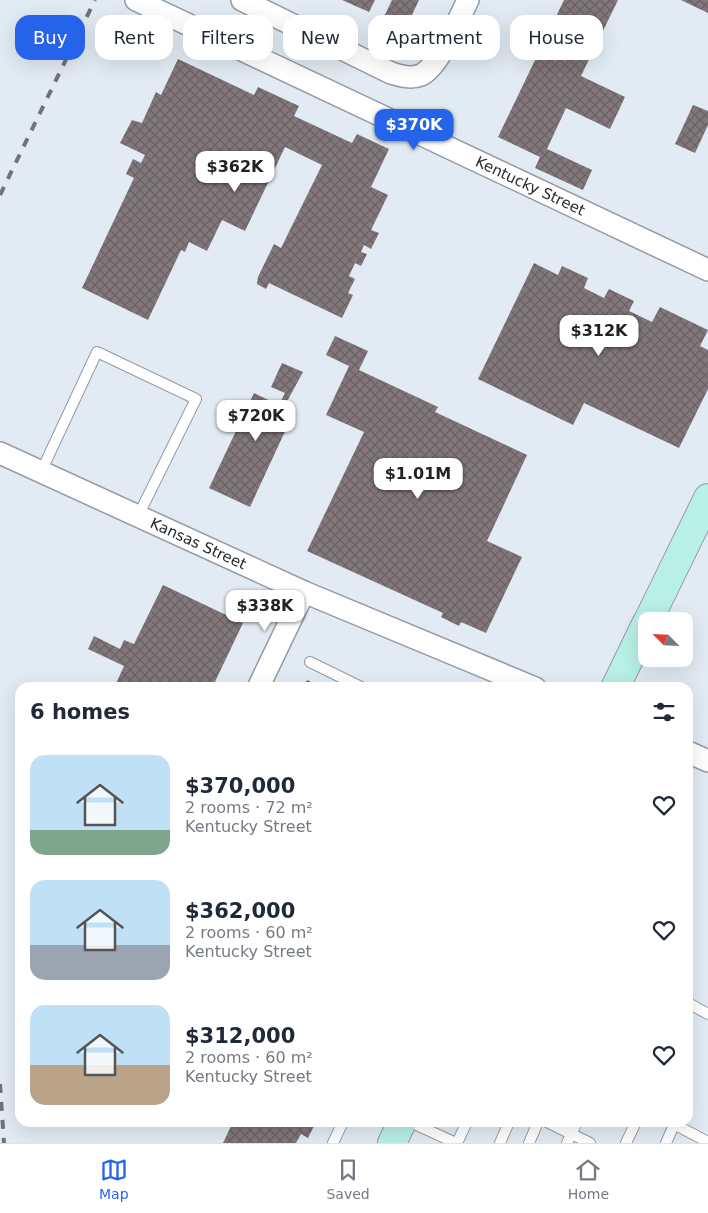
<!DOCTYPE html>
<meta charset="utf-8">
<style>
:root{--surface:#fff;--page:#f6f6f7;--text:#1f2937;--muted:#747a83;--line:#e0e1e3;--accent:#2563eb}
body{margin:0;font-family:"DejaVu Sans",sans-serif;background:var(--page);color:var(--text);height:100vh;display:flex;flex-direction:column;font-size:19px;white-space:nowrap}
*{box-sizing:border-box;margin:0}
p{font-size:16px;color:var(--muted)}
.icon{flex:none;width:28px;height:28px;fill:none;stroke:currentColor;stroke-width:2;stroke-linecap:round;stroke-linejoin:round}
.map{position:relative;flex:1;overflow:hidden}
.details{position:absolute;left:15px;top:682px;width:678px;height:445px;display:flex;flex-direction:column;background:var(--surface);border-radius:15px;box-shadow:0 5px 20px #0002}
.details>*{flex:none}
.banner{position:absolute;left:15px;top:15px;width:679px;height:45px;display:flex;gap:10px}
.needle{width:32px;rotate:294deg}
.fabs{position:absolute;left:638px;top:612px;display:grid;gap:10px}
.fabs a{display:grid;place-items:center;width:55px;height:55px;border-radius:10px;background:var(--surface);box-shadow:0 5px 20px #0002;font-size:25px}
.price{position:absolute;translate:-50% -42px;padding:0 11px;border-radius:10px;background:#fff;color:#222;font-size:16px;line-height:32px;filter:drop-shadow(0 1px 2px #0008)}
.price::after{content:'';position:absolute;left:50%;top:30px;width:15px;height:11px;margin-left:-8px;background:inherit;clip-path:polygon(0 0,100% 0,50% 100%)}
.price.active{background:var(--accent);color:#fff}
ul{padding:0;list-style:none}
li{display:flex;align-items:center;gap:15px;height:125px;padding:0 15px}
li span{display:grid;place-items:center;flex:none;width:140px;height:100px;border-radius:15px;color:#555}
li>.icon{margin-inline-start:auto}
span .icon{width:60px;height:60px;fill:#fffc;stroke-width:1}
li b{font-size:21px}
h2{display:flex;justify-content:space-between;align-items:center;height:60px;padding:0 15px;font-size:21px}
.tag{padding:0 18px;border-radius:15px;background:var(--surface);box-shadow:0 5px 20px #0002;font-size:18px;line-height:45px}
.tag.active{background:var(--accent);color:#fff}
.tabs{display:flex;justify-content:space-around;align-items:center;height:70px;border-top:1px solid var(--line);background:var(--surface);font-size:14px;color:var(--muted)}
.tabs a{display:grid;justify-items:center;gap:2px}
.tabs .active{color:var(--accent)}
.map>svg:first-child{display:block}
.building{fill:url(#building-cross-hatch)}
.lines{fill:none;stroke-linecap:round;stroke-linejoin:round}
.service-casing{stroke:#949ba4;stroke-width:12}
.minor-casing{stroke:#949ba4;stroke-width:24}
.secondary-casing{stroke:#949ba4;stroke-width:30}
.service{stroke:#fff;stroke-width:10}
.minor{stroke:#fff;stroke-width:21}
.secondary{stroke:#b8f0e6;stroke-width:28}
.rail{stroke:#6f7479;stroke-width:4;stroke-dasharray:9 9;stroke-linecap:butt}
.labels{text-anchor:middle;stroke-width:5;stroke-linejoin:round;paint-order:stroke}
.street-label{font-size:15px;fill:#26292c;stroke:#e2ebf3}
</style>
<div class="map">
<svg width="708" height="1143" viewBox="0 0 708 1143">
<defs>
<pattern id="building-cross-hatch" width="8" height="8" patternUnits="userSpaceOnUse" patternTransform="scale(1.25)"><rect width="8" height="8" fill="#82777b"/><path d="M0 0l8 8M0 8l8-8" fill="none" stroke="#6a6265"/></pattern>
</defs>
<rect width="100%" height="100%" fill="#e2ebf3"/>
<g class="building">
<path d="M342 0H375L369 12Z"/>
<path d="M392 0H419L405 30 383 19Z"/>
<path d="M564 0H618L581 76 625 97 610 129 566 108 547 149 592 170 583 190 535 168 540 157 498 137Z"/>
<path d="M681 0H708V13Z"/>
<path d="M178 59 254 95 258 87 299 106 294 116 352 143 357 134 389 149 371 187 388 195 371 230 379 233 371 249 364 245 361 252 367 254 361 266 355 263 349 276 355 279 348 293 353 295 342 318 269 283 266 289 257 284 258 277 274 244 281 248 322 165 285 147 245 231 222 220 207 251 189 242 185 252 181 250 148 320 82 288 134 178 126 174 133 159 141 163 145 155 120 143 132 120 142 123 156 92 161 95Z"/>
<path d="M693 105 708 111V125L695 153 675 144Z"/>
<path d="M534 263 558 275 562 266 588 278 584 288 604 298 609 289 634 301 629 311 652 322 660 307 708 330 700 346 708 350V389L679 448 584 403 573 425 478 379Z"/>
<path d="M335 336 368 351 359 370 438 407 435 412 527 455 487 541 522 557 486 633 461 622 459 626 441 617 443 613 307 551 364 432 326 415 349 366 326 355Z"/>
<path d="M282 363 303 372 284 407 294 412 250 507 209 488 254 393 279 405 285 393 271 387Z"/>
<path d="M163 585 243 623 212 688H114L124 666 88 649 94 636 120 649 124 640 134 644Z"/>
<path d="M307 680 324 688H303Z"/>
<path d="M233 1122H316L308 1138 301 1134 296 1143H223Z"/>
</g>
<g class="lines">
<defs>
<g id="service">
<path d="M41 472 97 352 196 399 138 516"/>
<path d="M310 662 363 688"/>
<path d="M688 1003 708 1014"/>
<path d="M410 1122 456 1143"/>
<path d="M547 1122 590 1143"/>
<path d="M670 1122 708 1142"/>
<path d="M333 1143 343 1122"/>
<path d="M457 1143 467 1122"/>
<path d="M500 1143 509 1122"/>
<path d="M529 1143 538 1122"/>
<path d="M567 1143 577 1122"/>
<path d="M626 1143 636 1122"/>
<path d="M666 1143 674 1125"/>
</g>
<g id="minor">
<path id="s1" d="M136 0 708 270"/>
<path d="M242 0 391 73C401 76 411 79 421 75 439 67 459 18 468 0"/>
<path id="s2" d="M0 453 304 592 535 688"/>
<path d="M258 688 304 592"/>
<path d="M688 752 708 761"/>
</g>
<g id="secondary">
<path d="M648 621 708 498"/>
<path d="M615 688 646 624"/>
<path d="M392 1143 402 1122"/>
</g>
</defs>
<use href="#service" class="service-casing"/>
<use href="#minor" class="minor-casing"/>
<use href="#secondary" class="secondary-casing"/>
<use href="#service" class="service"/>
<use href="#minor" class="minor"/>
<use href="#secondary" class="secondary"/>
<g class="rail">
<path d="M0 195 95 0"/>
<path d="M0 1084 4 1143"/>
</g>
</g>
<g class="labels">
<g class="street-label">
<text dy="5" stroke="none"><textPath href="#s1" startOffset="436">Kentucky Street</textPath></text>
<text dy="5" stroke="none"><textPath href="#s2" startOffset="218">Kansas Street</textPath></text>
</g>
</g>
</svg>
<div class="fabs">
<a><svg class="needle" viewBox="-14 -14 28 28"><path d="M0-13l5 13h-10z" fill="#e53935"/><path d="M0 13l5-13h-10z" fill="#747a83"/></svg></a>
</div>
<b class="price active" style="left:414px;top:151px">$370K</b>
<b class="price" style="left:235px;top:193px">$362K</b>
<b class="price" style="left:599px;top:357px">$312K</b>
<b class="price" style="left:256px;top:442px">$720K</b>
<b class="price" style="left:418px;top:500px">$1.01M</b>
<b class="price" style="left:265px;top:632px">$338K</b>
<div class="banner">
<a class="tag active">Buy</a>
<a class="tag">Rent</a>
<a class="tag">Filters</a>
<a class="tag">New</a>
<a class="tag">Apartment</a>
<a class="tag">House</a>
</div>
<section class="details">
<h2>6 homes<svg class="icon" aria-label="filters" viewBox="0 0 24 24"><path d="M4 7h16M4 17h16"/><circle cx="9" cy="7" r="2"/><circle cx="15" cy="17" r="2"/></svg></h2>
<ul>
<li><span style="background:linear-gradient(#bfe0f5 75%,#7fa58c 0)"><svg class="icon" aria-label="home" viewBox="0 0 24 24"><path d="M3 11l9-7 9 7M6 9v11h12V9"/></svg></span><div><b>$370,000</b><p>2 rooms · 72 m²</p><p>Kentucky Street</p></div><svg class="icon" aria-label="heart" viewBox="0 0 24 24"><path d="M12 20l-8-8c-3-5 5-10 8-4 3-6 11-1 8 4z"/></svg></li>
<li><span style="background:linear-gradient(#bfe0f5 65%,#9aa5b1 0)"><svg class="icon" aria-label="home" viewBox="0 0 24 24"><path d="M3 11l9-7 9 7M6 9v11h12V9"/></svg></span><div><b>$362,000</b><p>2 rooms · 60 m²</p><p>Kentucky Street</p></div><svg class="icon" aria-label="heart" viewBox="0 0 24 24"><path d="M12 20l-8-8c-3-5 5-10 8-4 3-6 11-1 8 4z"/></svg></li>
<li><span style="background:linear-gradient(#bfe0f5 60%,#b9a48a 0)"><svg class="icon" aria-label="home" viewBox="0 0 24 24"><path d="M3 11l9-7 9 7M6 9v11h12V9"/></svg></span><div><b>$312,000</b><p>2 rooms · 60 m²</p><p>Kentucky Street</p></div><svg class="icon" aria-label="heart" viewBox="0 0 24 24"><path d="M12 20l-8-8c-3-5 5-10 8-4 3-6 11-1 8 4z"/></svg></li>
</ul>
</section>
</div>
<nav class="tabs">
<a class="active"><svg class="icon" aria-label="map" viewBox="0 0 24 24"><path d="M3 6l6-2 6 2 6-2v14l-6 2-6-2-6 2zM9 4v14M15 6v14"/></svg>Map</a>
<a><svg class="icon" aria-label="saved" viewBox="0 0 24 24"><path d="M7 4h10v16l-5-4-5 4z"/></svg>Saved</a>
<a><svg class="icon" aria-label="home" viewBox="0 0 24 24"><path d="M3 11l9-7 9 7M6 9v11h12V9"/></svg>Home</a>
</nav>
